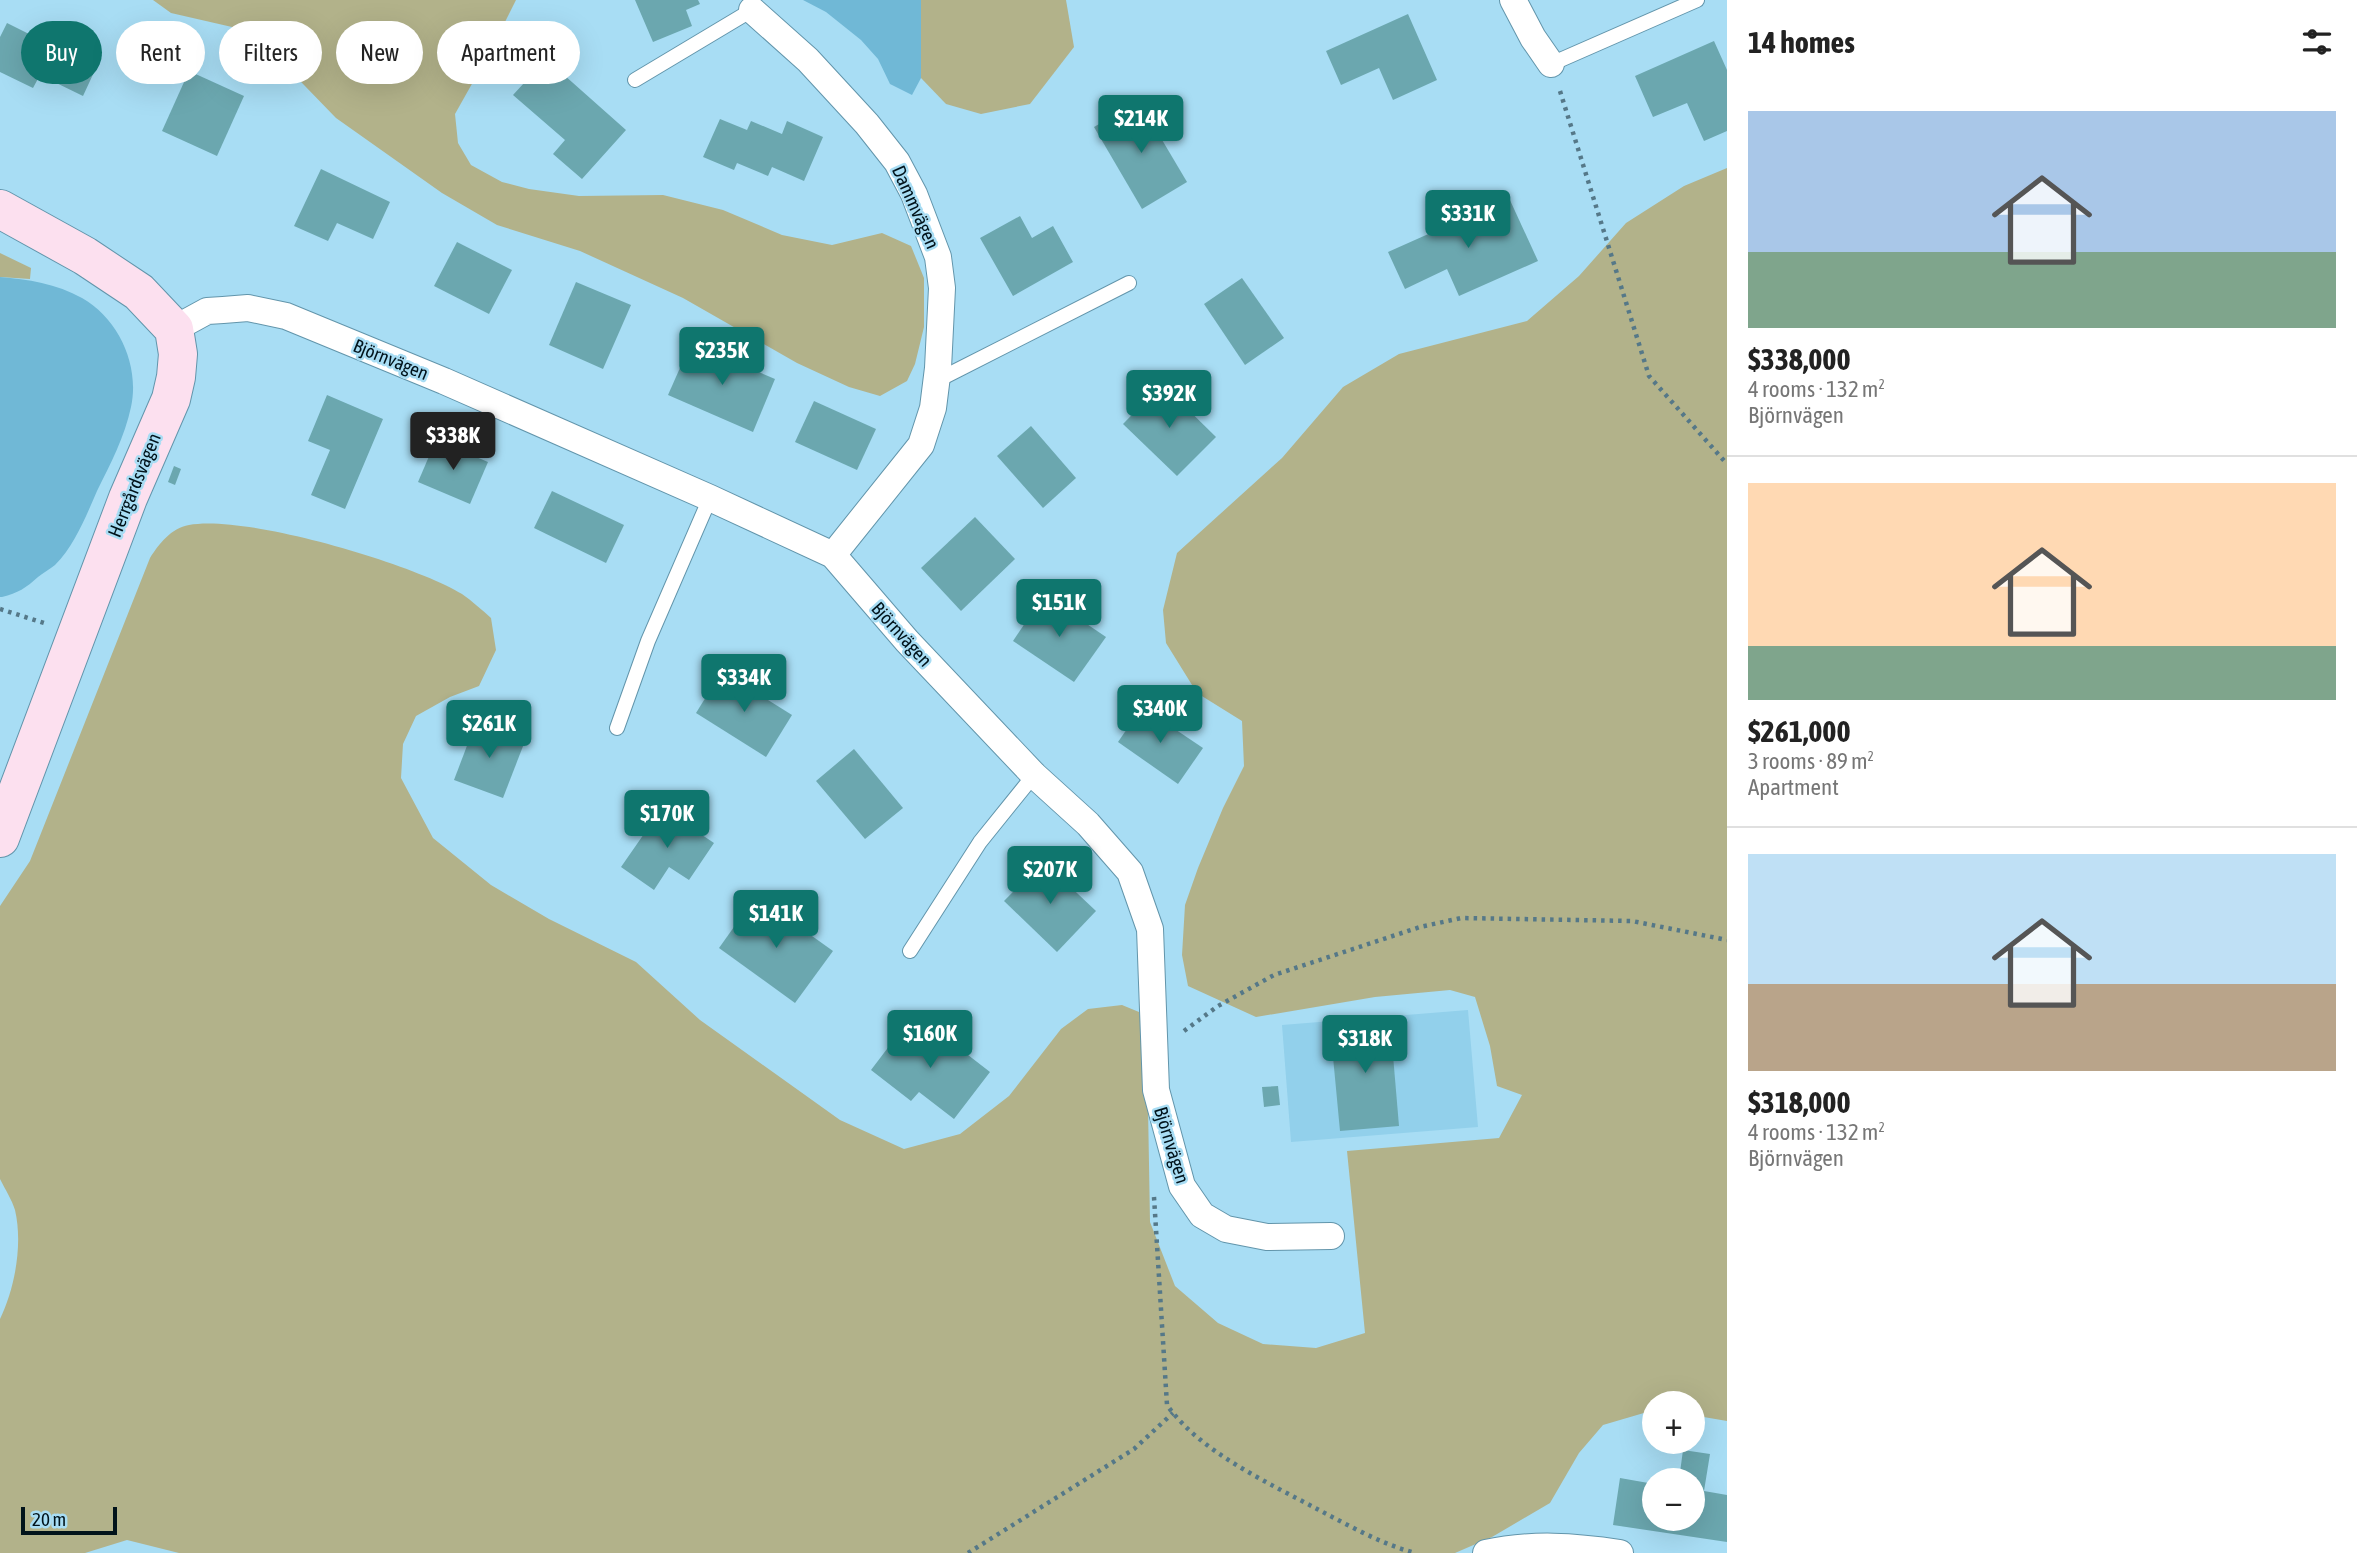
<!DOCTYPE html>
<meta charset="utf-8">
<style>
:root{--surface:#fff;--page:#f6f6f6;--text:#222;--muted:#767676;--line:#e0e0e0;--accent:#0f766e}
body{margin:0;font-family:"Asap Condensed",sans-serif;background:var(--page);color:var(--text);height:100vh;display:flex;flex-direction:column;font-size:26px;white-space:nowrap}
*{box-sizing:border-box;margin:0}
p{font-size:23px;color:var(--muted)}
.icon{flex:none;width:38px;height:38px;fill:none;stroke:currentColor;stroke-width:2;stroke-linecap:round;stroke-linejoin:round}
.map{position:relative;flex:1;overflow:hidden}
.sheet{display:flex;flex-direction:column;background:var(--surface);width:630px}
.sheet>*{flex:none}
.guide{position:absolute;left:21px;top:21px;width:665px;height:63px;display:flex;gap:14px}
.tools{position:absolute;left:1642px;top:1391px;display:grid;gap:14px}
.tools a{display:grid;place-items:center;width:63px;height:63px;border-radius:50%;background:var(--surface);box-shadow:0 7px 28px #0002;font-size:35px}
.scale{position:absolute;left:21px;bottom:18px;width:96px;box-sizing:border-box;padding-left:7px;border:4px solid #01131b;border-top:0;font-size:19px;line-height:24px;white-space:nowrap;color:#01131b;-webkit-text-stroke:5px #a8ddf4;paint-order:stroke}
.price{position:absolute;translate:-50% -60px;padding:0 16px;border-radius:7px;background:var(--accent);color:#fff;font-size:23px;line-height:46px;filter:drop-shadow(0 2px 4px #0008)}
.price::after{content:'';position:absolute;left:50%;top:42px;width:21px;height:16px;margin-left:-10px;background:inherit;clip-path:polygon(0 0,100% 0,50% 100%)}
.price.active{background:#222;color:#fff}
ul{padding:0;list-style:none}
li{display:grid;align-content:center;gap:14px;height:371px;padding:0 21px}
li+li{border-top:2px solid var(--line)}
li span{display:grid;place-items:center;height:217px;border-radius:0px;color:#555}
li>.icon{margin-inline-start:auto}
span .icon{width:126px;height:126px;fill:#fffc;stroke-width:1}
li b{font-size:30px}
h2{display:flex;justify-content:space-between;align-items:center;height:84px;padding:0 21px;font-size:30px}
.pill{padding:0 24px;border-radius:32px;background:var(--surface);box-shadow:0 7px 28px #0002;font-size:24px;line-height:63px}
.pill.active{background:var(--accent);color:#fff}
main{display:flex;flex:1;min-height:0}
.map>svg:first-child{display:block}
.built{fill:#92d0eb}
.green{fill:#b2b28a}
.water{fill:#70b8d6}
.building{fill:#6ba7af}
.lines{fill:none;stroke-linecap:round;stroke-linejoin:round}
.lane-casing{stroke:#6295ab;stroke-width:16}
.street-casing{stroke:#6295ab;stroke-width:28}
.secondary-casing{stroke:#6295ab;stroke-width:40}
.path{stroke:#557888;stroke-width:4.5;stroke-dasharray:3.5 5;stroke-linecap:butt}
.lane{stroke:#fff;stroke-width:14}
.street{stroke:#fff;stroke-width:26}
.secondary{stroke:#fce0ef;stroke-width:38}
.labels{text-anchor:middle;stroke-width:5;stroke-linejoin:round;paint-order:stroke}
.street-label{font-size:19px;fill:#01131b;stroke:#a8ddf4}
</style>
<main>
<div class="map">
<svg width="1727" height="1553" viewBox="0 0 1727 1553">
<rect width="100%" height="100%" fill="#a8ddf4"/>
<path class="built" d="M1468 1010 1478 1127 1291 1142 1282 1025Z"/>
<g class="green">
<path d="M153 0H516L491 50 455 114 458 143 471 165 502 182 529 189 579 196 663 195 723 210 782 235 832 245 882 233 911 246 924 278V327L915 364 907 381 880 396 849 387 797 363 683 298 580 251 497 225 442 193 336 118 273 53 232 27 171 13Z"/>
<path d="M921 0H1066L1074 47 1030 104 981 114 946 104 921 78Z"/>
<path d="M1727 168V1421L1692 1415V1404H1654V1410L1603 1425 1579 1453 1550 1503 1492 1537 1455 1553H179L127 1540 85 1553H0V1319C15 1288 23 1244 15 1210 12 1200 5 1189 0 1179V906L30 861 150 558C159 544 171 528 189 525 245 514 413 564 462 594 472 601 482 610 491 618L496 650 479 686 450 697 416 716 403 744 401 778 433 838 491 885 549 919 636 962 700 1020 840 1120 904 1149 960 1134 1009 1096 1061 1029 1088 1009 1122 1005 1139 1012 1147 1049 1150 1222 1175 1286 1218 1323 1263 1344 1316 1348 1365 1333 1347 1151 1499 1138 1522 1095 1497 1086 1490 1046 1475 997 1450 990 1375 997 1256 1017 1188 986 1182 955 1185 905 1198 868 1223 808 1244 766 1242 721 1197 693 1166 643 1163 610 1177 553 1282 458 1343 387 1399 354 1527 321 1579 276 1626 223 1684 186Z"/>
<path d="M0 253 31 268 30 279 0 277Z"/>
</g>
<g class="water">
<path d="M803 0H921V78L912 95 890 84 878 59 861 40 826 12Z"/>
<path d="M0 277C27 279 57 284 82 298 119 319 140 366 131 407 125 436 110 465 97 491 86 516 75 545 55 565 50 569 43 573 38 577 26 588 18 593 2 597H0Z"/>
</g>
<g class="building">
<path d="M635 0H698L700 4 686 10 692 26 653 42Z"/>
<path d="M1408 14 1437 80 1393 100 1379 68 1341 85 1326 51Z"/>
<path d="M7 23 49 44 55 33 102 55 83 96 40 75 33 88 0 72V37Z"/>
<path d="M1714 41 1727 70V131L1704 141 1687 103 1653 117 1635 76Z"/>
<path d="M546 59 626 130 582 179 553 154 565 140 513 95Z"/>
<path d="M189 71 244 96 217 156 162 131Z"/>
<path d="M1139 101 1187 182 1142 209 1094 127Z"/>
<path d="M720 119 747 130 751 121 782 134 787 121 823 137 804 181 772 167 768 176 737 163 734 170 703 157Z"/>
<path d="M321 169 390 202 373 239 337 223 328 241 294 226Z"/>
<path d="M1509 198 1538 261 1459 296 1447 269 1405 289 1388 252Z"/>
<path d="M1020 216 1032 238 1053 226 1073 262 1013 296 980 238Z"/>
<path d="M457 242 512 270 489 314 434 286Z"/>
<path d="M1242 278 1284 338 1245 365 1204 304Z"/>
<path d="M576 282 631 305 603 369 549 345Z"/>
<path d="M691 343 775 379 753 432 668 395Z"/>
<path d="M1162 384 1216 437 1177 476 1123 424Z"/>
<path d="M327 395 383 419 345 509 311 495 330 450 308 441Z"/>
<path d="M814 401 876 429 857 470 795 442Z"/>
<path d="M1031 426 1076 478 1043 508 997 456Z"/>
<path d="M436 440 488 462 470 504 418 482Z"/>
<path d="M174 466 181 469 175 485 168 482Z"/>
<path d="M552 491 624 525 606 563 534 528Z"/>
<path d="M975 517 1015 559 961 611 921 568Z"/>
<path d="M1044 595 1106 637 1074 682 1013 641Z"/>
<path d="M722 671 792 715 766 757 696 713Z"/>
<path d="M1142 707 1203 748 1178 784 1118 742Z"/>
<path d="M476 722 525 741 503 798 454 780Z"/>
<path d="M854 749 903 808 865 839 816 781Z"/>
<path d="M662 808 714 843 689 880 669 867 654 890 621 867Z"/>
<path d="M1043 861 1096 911 1057 952 1004 901Z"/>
<path d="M756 896 833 951 795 1003 719 948Z"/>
<path d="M909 1020 945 1048 950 1041 990 1072 954 1119 919 1092 911 1101 871 1070Z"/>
<path d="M1390 1020 1399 1126 1340 1131 1330 1025Z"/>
<path d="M1278 1086 1280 1105 1264 1107 1262 1087Z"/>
<path d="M1683 1450 1710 1454 1704 1491 1727 1495V1542L1613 1525 1620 1478 1654 1484V1519H1692V1480H1679Z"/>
</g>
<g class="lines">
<defs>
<g id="lane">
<path d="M1551 64 1697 0"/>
<path d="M635 80 752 10"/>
<path d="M936 381 1129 283"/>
<path d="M617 728 648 641 710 498"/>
<path d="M910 951 980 842 1034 775"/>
</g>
<g id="street">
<path d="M1513 0 1533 38 1551 64"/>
<path d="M752 10 808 60 867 124 897 162 914 194 938 257 942 288 938 368 933 408 921 445 833 555"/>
<path d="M174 329 207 311 223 310 248 308 286 316 444 381 710 498 833 555 907 641 1034 775 1088 824 1130 872 1150 929 1156 1090 1182 1186 1202 1215 1226 1229 1267 1237 1331 1236"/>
<path d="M1486 1553C1531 1543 1575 1546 1620 1553"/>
</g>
<path id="secondary" d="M0 209 85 256 139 292 174 329 178 354 176 377 171 399 128 498 0 838"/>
</defs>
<use href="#lane" class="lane-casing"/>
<use href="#street" class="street-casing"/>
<use href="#secondary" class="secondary-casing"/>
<g class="path">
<path d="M1560 91 1649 376 1727 464"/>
<path d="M0 609 44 623"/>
<path d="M1184 1031 1218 1006 1274 975 1420 927 1461 918 1632 921 1727 940"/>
<path d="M1154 1197 1167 1405C1200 1452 1267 1482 1317 1509 1348 1525 1381 1544 1415 1553"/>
<path d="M968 1553 1134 1449 1173 1413"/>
</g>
<use href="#lane" class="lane"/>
<use href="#street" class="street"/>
<use href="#secondary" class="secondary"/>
</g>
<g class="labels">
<g class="street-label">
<text transform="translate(916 207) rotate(66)" y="7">Dammvägen</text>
<text transform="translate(391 359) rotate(22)" y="7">Björnvägen</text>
<text transform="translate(134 485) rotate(-68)" y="7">Herrgårdsvägen</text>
<text transform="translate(902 634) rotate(48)" y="7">Björnvägen</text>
<text transform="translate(1172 1145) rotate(73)" y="7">Björnvägen</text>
</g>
</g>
</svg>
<div class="tools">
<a>+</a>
<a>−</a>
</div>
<div class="scale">20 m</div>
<b class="price" style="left:1141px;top:155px">$214K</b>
<b class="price" style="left:1468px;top:250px">$331K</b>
<b class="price" style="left:722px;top:387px">$235K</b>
<b class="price" style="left:1169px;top:430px">$392K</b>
<b class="price active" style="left:453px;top:472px">$338K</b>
<b class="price" style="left:1059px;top:639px">$151K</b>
<b class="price" style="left:744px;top:714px">$334K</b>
<b class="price" style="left:1160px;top:745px">$340K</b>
<b class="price" style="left:489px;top:760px">$261K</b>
<b class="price" style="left:667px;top:850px">$170K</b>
<b class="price" style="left:1050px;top:906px">$207K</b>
<b class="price" style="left:776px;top:950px">$141K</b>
<b class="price" style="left:930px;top:1070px">$160K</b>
<b class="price" style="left:1365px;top:1075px">$318K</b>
<div class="guide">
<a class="pill active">Buy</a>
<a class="pill">Rent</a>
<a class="pill">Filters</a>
<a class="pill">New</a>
<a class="pill">Apartment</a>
</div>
</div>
<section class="sheet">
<h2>14 homes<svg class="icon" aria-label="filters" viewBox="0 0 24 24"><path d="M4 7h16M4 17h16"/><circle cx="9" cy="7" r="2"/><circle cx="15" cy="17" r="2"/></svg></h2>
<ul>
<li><span style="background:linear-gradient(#a9c7e8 65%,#7fa58c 0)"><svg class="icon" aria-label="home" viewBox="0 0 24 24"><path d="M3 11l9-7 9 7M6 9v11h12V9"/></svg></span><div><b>$338,000</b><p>4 rooms · 132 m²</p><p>Björnvägen</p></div></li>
<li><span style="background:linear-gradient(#ffd9b3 75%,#7fa58c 0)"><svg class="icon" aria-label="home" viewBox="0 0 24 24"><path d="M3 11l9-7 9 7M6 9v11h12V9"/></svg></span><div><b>$261,000</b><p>3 rooms · 89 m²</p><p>Apartment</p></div></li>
<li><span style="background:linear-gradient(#bfe0f5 60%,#b9a48a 0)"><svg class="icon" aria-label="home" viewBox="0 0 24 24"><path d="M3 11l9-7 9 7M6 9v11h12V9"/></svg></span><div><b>$318,000</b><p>4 rooms · 132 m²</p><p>Björnvägen</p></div></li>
</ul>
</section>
</main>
